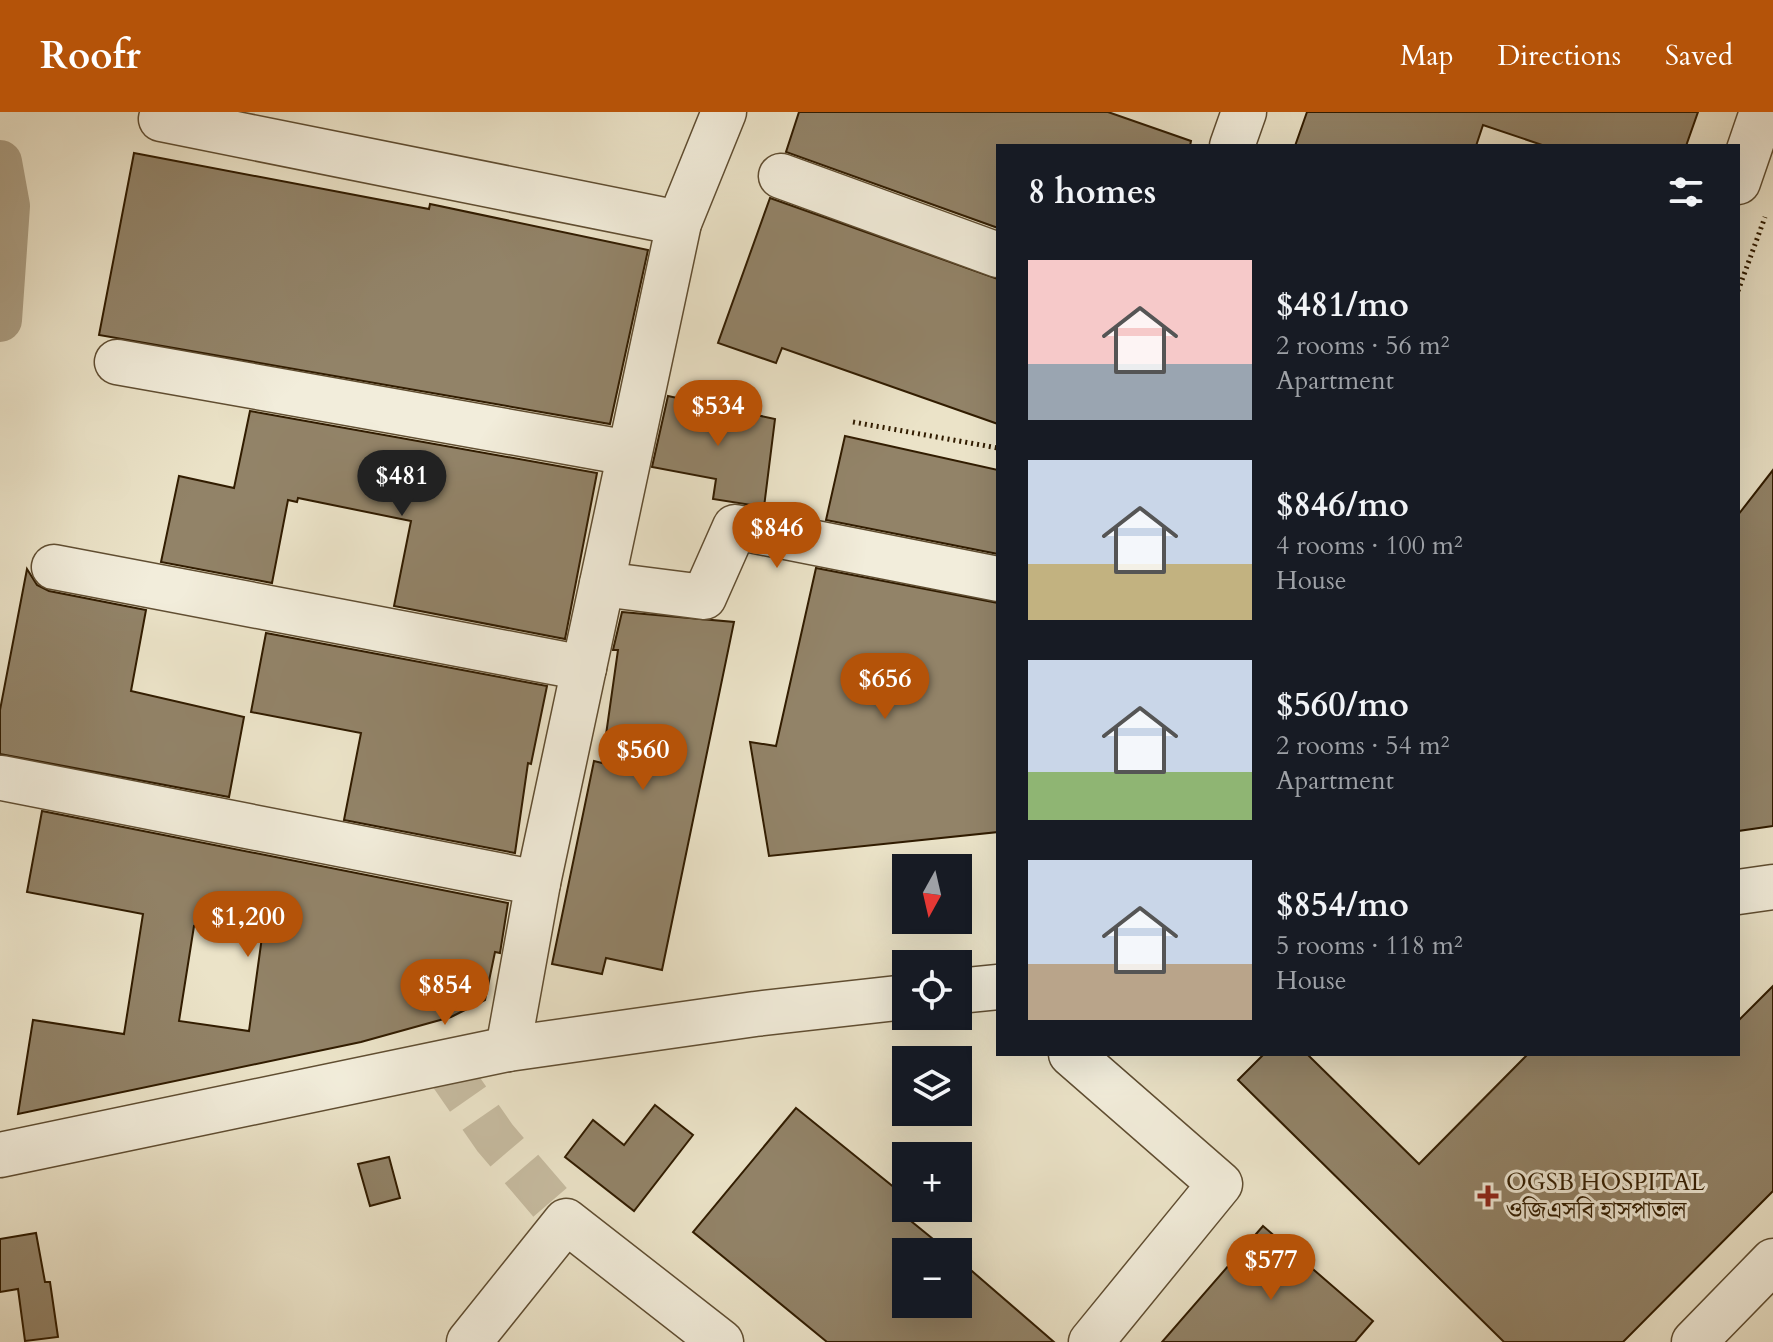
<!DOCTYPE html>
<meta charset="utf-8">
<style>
:root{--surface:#171b24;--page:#242831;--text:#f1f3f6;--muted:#9ea1a6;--accent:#b45309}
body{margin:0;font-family:Cardo,"Noto Serif Bengali",serif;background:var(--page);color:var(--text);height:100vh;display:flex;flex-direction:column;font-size:30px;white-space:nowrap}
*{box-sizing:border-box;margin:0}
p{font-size:26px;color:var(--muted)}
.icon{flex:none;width:44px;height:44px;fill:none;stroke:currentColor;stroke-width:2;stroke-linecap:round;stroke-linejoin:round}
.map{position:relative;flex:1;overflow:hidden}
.details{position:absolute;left:996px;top:32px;width:744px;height:912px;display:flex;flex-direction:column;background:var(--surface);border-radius:0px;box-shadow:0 8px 32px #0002}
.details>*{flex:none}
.needle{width:52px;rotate:188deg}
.tools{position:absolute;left:892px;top:742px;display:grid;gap:16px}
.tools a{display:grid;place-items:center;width:80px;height:80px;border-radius:0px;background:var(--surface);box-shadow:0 8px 32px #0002;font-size:40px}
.price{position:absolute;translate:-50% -68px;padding:0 18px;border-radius:28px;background:var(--accent);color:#fff;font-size:26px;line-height:52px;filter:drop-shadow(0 2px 4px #0008)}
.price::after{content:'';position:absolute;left:50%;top:48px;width:24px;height:18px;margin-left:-12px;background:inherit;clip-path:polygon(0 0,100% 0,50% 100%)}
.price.current{background:#222;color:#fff}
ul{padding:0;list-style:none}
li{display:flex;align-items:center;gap:24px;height:200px;padding:0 32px}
li span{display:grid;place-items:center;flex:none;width:224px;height:160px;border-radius:0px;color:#555}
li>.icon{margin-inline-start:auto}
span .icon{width:96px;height:96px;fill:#fffc;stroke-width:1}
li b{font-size:34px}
h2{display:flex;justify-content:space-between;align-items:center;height:96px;padding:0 32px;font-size:34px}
header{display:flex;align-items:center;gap:48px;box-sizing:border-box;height:112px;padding:0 40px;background:var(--accent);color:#fff}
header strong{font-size:38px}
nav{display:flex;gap:44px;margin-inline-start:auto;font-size:28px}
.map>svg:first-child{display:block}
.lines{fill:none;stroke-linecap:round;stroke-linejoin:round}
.canal{stroke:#ac9f84;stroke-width:44}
.building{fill:#928368;stroke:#311c00;stroke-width:2;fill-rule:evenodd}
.minor-tunnel{stroke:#c6bba0;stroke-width:44;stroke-dasharray:44 22;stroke-linecap:butt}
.minor-casing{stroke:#604e32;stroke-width:47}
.path{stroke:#311c00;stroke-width:5;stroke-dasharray:2 4;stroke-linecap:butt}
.minor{stroke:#f2eddb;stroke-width:44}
.poi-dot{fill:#8f2418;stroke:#f2eddb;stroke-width:3}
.labels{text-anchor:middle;stroke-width:6;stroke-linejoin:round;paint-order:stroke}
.poi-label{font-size:24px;fill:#311c00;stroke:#f2eddb;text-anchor:start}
</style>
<header>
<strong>Roofr</strong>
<nav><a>Map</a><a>Directions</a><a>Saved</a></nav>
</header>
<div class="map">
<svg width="1773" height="1230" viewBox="0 0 1773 1230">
<rect width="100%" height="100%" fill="#ebe3c8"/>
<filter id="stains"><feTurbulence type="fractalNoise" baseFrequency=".0025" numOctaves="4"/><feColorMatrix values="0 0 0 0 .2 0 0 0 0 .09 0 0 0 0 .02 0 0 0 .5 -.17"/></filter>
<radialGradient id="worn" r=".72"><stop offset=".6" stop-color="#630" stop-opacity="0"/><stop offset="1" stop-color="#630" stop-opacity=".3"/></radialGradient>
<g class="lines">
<path class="canal" d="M0 50 8 94 0 208"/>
</g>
<g class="building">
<path d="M799 0H1108L1191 29 1190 34H998V116L786 40Z"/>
<path d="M1307 0H1698L1686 34H1545L1483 13 1476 34H1295Z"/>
<path d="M134 41 429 97 430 92 648 138 610 312 99 223Z"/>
<path d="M770 86 998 167V312L782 236 776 251 718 231Z"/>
<path d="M668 284 775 307 764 395 713 387 716 367 652 355Z"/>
<path d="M250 299 597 361 565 527 394 494 411 409 298 386 297 390 288 388 272 471 161 450 179 364 234 376Z"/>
<path d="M845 324 998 358V442L826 408Z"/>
<path d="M1773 358V714L1738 719V403Z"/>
<path d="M816 456 998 491V720L769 744 750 630 776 634Z"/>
<path d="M27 457 37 473 49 479 146 498 131 579 244 605 229 685 0 642V598Z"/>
<path d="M622 500 734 510 662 858 606 846 602 862 552 852 594 649 602 651 618 538H613Z"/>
<path d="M266 521 547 574 531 652 528 651 515 741 344 708 361 621 251 600Z"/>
<path d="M42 699 508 791 500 841 495 840 485 888 451 905 361 930 18 1002 33 908 124 922 143 802 27 780ZM194 814 262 825 249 919 179 909Z"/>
<path d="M1773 874V1079L1623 1230H1504L1238 968 1264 942H1307L1419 1052 1528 942H1738V909Z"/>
<path d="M655 993 693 1023 634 1099 565 1045 593 1008 624 1033Z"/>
<path d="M796 996 906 1085V1105L949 1140H906V1192H958V1147L1054 1230H827L693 1120Z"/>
<path d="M389 1045 400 1086 370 1094 358 1052Z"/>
<path d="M1263 1114 1373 1209 1355 1230H1162Z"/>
<path d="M36 1121 45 1170H50L58 1225 25 1229 18 1177 0 1180V1127Z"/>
</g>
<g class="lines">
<path class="minor-tunnel" d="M443 951 495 1026 566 1109"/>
<defs>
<g id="minor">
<path d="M161 7 679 111"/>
<path d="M1232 34 1244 0"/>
<path d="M781 64 998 143"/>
<path d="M1738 70 1762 0"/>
<path d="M117 250 629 341"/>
<path d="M54 455 584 556"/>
<path d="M602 472 704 485 735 415 998 467"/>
<path d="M2 666 538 771"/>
<path d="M1738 780 1773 775"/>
<path d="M958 879 998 875"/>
<path d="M508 937 538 771 679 111 724 0"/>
<path d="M1071 942 1220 1072 1091 1230"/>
<path d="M0 1043 508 937 755 902 906 885"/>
<path d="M469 1230 566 1109 721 1230"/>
<path d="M1694 1230 1773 1149"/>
</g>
</defs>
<use href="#minor" class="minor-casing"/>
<g class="path">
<path d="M1738 179 1765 105"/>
<path d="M853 310 998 336"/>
</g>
<use href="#minor" class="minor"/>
</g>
<path class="poi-dot" d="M1484 1072h8v8h8v8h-8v8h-8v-8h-8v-8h8z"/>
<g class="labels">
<g class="poi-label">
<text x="1506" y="1078">OGSB HOSPITAL<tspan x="1506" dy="28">ওজিএসবি হাসপাতাল</tspan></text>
</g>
</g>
<rect width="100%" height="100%" filter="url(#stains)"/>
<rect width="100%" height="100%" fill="url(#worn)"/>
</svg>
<div class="tools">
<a><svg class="needle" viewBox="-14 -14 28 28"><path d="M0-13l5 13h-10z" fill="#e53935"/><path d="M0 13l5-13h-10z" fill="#9ea1a6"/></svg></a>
<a><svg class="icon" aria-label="locate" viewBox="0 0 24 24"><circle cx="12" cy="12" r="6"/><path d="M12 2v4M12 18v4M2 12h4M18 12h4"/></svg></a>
<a><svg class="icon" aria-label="layers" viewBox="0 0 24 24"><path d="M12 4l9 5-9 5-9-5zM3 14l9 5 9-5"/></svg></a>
<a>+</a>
<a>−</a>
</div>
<b class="price" style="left:718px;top:336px">$534</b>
<b class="price current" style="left:402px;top:406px">$481</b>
<b class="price" style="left:777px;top:458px">$846</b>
<b class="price" style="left:885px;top:609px">$656</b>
<b class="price" style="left:643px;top:680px">$560</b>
<b class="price" style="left:248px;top:847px">$1,200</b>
<b class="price" style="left:445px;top:915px">$854</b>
<b class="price" style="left:1271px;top:1190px">$577</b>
<section class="details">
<h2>8 homes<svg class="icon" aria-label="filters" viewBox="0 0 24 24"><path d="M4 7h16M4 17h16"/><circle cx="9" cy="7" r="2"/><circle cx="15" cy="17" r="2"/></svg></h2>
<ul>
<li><span style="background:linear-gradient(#f6c9c9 65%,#9aa5b1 0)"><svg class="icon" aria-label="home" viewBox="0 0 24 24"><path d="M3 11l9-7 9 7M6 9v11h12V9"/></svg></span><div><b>$481/mo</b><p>2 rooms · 56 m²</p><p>Apartment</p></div></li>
<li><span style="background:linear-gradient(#c9d6e8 65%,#c2b280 0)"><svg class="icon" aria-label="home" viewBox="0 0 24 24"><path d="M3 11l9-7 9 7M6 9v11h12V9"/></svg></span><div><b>$846/mo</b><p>4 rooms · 100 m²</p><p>House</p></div></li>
<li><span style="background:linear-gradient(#c9d6e8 70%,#8fb573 0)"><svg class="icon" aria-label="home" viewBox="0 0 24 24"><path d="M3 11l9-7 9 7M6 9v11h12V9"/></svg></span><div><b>$560/mo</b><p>2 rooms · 54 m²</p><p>Apartment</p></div></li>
<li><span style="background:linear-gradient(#c9d6e8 65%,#b9a48a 0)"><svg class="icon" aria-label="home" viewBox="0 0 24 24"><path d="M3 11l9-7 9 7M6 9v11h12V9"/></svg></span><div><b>$854/mo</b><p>5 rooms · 118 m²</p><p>House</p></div></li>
</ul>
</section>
</div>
